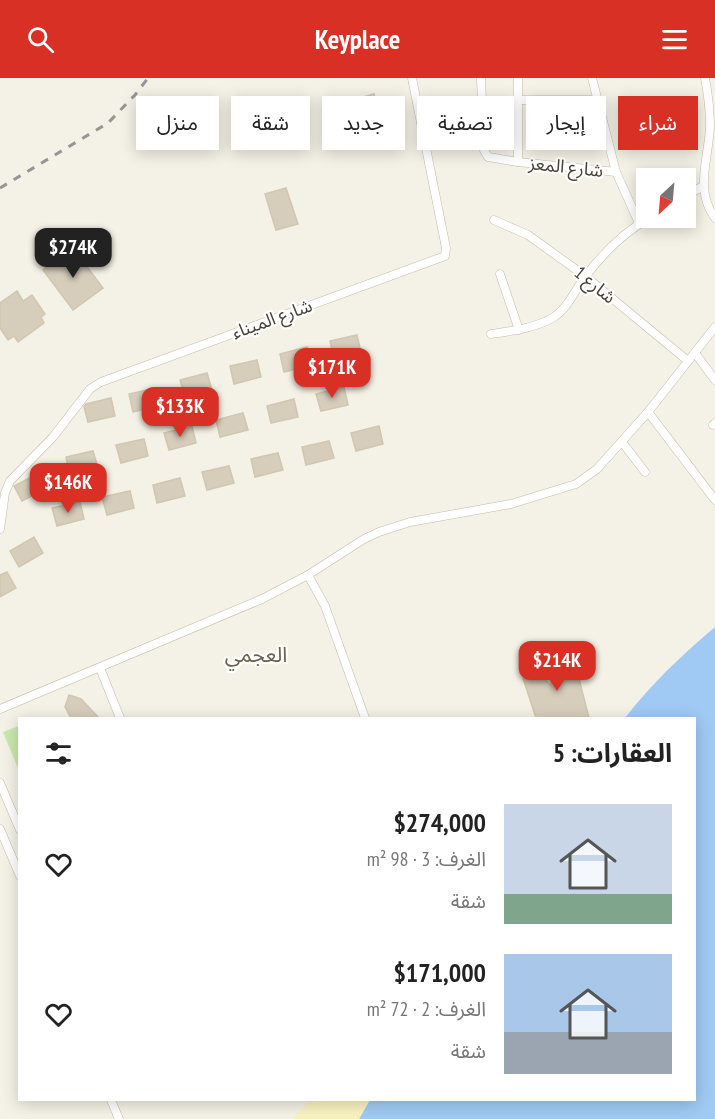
<!DOCTYPE html>
<html lang="ar">
<meta charset="utf-8">
<style>
:root{--surface:#fff;--page:#f6f6f6;--text:#222;--muted:#767676;--accent:#d93025}
body{margin:0;font-family:"PT Sans Narrow","Noto Sans Arabic",sans-serif;background:var(--page);color:var(--text);direction:rtl;height:100vh;display:flex;flex-direction:column;font-size:22px;white-space:nowrap}
*{box-sizing:border-box;margin:0}
p{font-size:20px;color:var(--muted)}
.icon{flex:none;width:33px;height:33px;fill:none;stroke:currentColor;stroke-width:2;stroke-linecap:round;stroke-linejoin:round}
.map{position:relative;flex:1;overflow:hidden;direction:ltr}
.side{position:absolute;left:18px;top:639px;width:678px;height:384px;display:flex;flex-direction:column;background:var(--surface);border-radius:0px;box-shadow:0 3px 15px #0003;direction:rtl}
.side>*{flex:none}
.guide{position:absolute;left:18px;top:18px;width:680px;height:54px;direction:rtl;display:flex;gap:12px}
.needle{width:39px;rotate:206deg}
.tools{position:absolute;left:636px;top:90px;display:grid;gap:12px}
.tools a{display:grid;place-items:center;width:60px;height:60px;border-radius:0px;background:var(--surface);box-shadow:0 3px 15px #0003;font-size:30px}
.price{position:absolute;translate:-50% -51px;padding:0 14px;border-radius:12px;background:var(--accent);color:#fff;font-size:20px;line-height:39px;filter:drop-shadow(0 2px 3px #0008)}
.price::after{content:'';position:absolute;left:50%;top:36px;width:18px;height:14px;margin-left:-9px;background:inherit;clip-path:polygon(0 0,100% 0,50% 100%)}
.price.selected{background:#222;color:#fff}
ul{padding:0;list-style:none}
li{display:flex;align-items:center;gap:18px;height:150px;padding:0 24px}
li span{display:grid;place-items:center;flex:none;width:168px;height:120px;border-radius:0px;color:#555}
li>.icon{margin-inline-start:auto}
span .icon{width:72px;height:72px;fill:#fffc;stroke-width:1}
li b{font-size:26px}
h2{display:flex;justify-content:space-between;align-items:center;height:72px;padding:0 24px;font-size:26px}
.chip{padding:0 21px;border-radius:0px;background:var(--surface);box-shadow:0 3px 15px #0003;font-size:21px;line-height:54px}
.chip.selected{background:var(--accent);color:#fff}
header{display:flex;justify-content:space-between;align-items:center;height:78px;padding:0 24px;background:var(--accent);color:#fff;font-size:27px;font-weight:600}
.map>svg:first-child{display:block}
.green{fill:#c9e9ad}
.sand{fill:#f9f2c0}
.water{fill:#a0caf3}
.building{fill:#d6cdbb;stroke:#d1c6ae;stroke-width:1.5}
.lines{fill:none;stroke-linecap:round;stroke-linejoin:round}
.street-casing{stroke:#c2bcab;stroke-width:9}
.street{stroke:#fff;stroke-width:8}
.rail{stroke:#969696;stroke-width:3;stroke-dasharray:8 8;stroke-linecap:butt}
.labels{text-anchor:middle;stroke-width:4.5;stroke-linejoin:round;paint-order:stroke}
.street-label{font-size:18px;fill:#474135;stroke:#fff}
.quarter-label{font-size:21px;fill:#6a604c;stroke:#fff}
</style>
<header><svg class="icon" aria-label="menu" viewBox="0 0 24 24"><path d="M4 6h16M4 12h16M4 18h16"/></svg>Keyplace<svg class="icon" aria-label="search" viewBox="0 0 24 24"><circle cx="10" cy="10" r="6"/><path d="M15 15l6 6"/></svg></header>
<div class="map">
<svg width="715" height="1041" viewBox="0 0 715 1041">
<rect width="100%" height="100%" fill="#f4f1e6"/>
<path class="green" d="M19 648V687L17 688 3 654Z"/>
<path class="sand" d="M310 1022H370L359 1041H292Z"/>
<path class="water" d="M715 549V1041H359L370 1022H694V640H625C651 606 682 577 715 549Z"/>
<g class="building">
<path d="M374 16 386 58 361 65 349 23Z"/>
<path d="M286 110 298 146 276 152 265 116Z"/>
<path d="M73 170 103 210 73 232 43 192Z"/>
<path d="M17 213 23 223 32 217 45 236 41 239 44 245 18 264 14 258 8 262 0 250V225Z"/>
<path d="M357 257 361 274 334 281 330 263Z"/>
<path d="M307 269 312 287 284 294 280 276Z"/>
<path d="M257 282 261 299 234 306 230 288Z"/>
<path d="M207 295 212 312 185 319 180 302Z"/>
<path d="M344 309 348 327 321 333 316 316Z"/>
<path d="M156 310 160 327 133 334 129 316Z"/>
<path d="M111 320 115 338 88 344 84 329 86 326Z"/>
<path d="M294 321 298 339 271 345 267 328Z"/>
<path d="M243 335 248 352 220 359 216 342Z"/>
<path d="M192 348 196 365 169 372 164 355Z"/>
<path d="M379 348 383 366 356 373 351 355Z"/>
<path d="M144 361 148 378 121 385 116 367Z"/>
<path d="M329 363 334 380 306 387 302 369Z"/>
<path d="M93 373 98 390 70 397 66 379Z"/>
<path d="M278 375 283 392 255 399 251 381Z"/>
<path d="M229 388 234 405 207 412 202 394Z"/>
<path d="M39 395 47 410 22 423 14 408Z"/>
<path d="M180 400 185 418 157 425 153 407Z"/>
<path d="M130 413 134 430 107 437 102 419Z"/>
<path d="M80 424 84 441 57 448 52 430Z"/>
<path d="M34 459 43 475 19 489 10 473Z"/>
<path d="M7 494 16 510 0 519V497Z"/>
<path d="M554 581 575 585 589 640H536L523 600 531 586 551 608 550 587Z"/>
<path d="M69 617 81 621 99 640H71L65 629Z"/>
</g>
<g class="lines">
<defs>
<g id="street">
<path d="M481 0 484 72 488 79 518 84 616 94"/>
<path d="M518 0V84"/>
<path d="M592 0 616 94 639 145"/>
<path d="M705 0C708 16 710 31 710 48 709 80 694 112 715 140"/>
<path d="M518 22H598"/>
<path d="M686 118 703 108"/>
<path d="M494 142 528 157 585 198 688 283"/>
<path d="M500 196 519 252"/>
<path d="M491 256C512 253 536 250 554 239 567 231 575 212 585 199 603 175 623 155 649 140"/>
<path d="M695 275 715 302"/>
<path d="M648 334 715 422"/>
<path d="M713 347 715 345"/>
<path d="M622 364 645 394"/>
<path d="M0 451 5 415 10 403 53 359 90 311 101 304 445 178 446 170 412 0"/>
<path d="M308 497 325 528 365 640"/>
<path d="M100 590 120 640"/>
<path d="M0 631 262 521 308 497 364 461 379 454 410 444 511 426 576 406 597 391 648 334 715 249"/>
<path d="M0 705 20 752"/>
<path d="M0 751 20 798"/>
<path d="M111 1022 119 1041"/>
</g>
</defs>
<use href="#street" class="street-casing"/>
<use href="#street" class="street"/>
<path class="rail" d="M0 110 108 45 135 17 148 0"/>
</g>
<g class="labels">
<g class="street-label">
<text transform="translate(566 89) rotate(6)" y="6">شارع المعز</text>
<text transform="translate(595 207) rotate(39)" y="6">شارع 1</text>
<text transform="translate(272 241) rotate(-20)" y="6">شارع الميناء</text>
</g>
<g class="quarter-label">
<text x="256" y="584">العجمي</text>
</g>
</g>
</svg>
<div class="tools">
<a><svg class="needle" viewBox="-14 -14 28 28"><path d="M0-13l5 13h-10z" fill="#e53935"/><path d="M0 13l5-13h-10z" fill="#767676"/></svg></a>
</div>
<b class="price selected" style="left:73px;top:201px">$274K</b>
<b class="price" style="left:332px;top:321px">$171K</b>
<b class="price" style="left:180px;top:360px">$133K</b>
<b class="price" style="left:68px;top:436px">$146K</b>
<b class="price" style="left:557px;top:614px">$214K</b>
<div class="guide">
<a class="chip selected">شراء</a>
<a class="chip">إيجار</a>
<a class="chip">تصفية</a>
<a class="chip">جديد</a>
<a class="chip">شقة</a>
<a class="chip">منزل</a>
</div>
<section class="side">
<h2>العقارات: 5<svg class="icon" aria-label="filters" viewBox="0 0 24 24"><path d="M4 7h16M4 17h16"/><circle cx="9" cy="7" r="2"/><circle cx="15" cy="17" r="2"/></svg></h2>
<ul>
<li><span style="background:linear-gradient(#c9d6e8 75%,#7fa58c 0)"><svg class="icon" aria-label="home" viewBox="0 0 24 24"><path d="M3 11l9-7 9 7M6 9v11h12V9"/></svg></span><div><b>$274,000</b><p>الغرف: 3 · 98 m²</p><p>شقة</p></div><svg class="icon" aria-label="heart" viewBox="0 0 24 24"><path d="M12 20l-8-8c-3-5 5-10 8-4 3-6 11-1 8 4z"/></svg></li>
<li><span style="background:linear-gradient(#a9c7e8 65%,#9aa5b1 0)"><svg class="icon" aria-label="home" viewBox="0 0 24 24"><path d="M3 11l9-7 9 7M6 9v11h12V9"/></svg></span><div><b>$171,000</b><p>الغرف: 2 · 72 m²</p><p>شقة</p></div><svg class="icon" aria-label="heart" viewBox="0 0 24 24"><path d="M12 20l-8-8c-3-5 5-10 8-4 3-6 11-1 8 4z"/></svg></li>
</ul>
</section>
</div>
